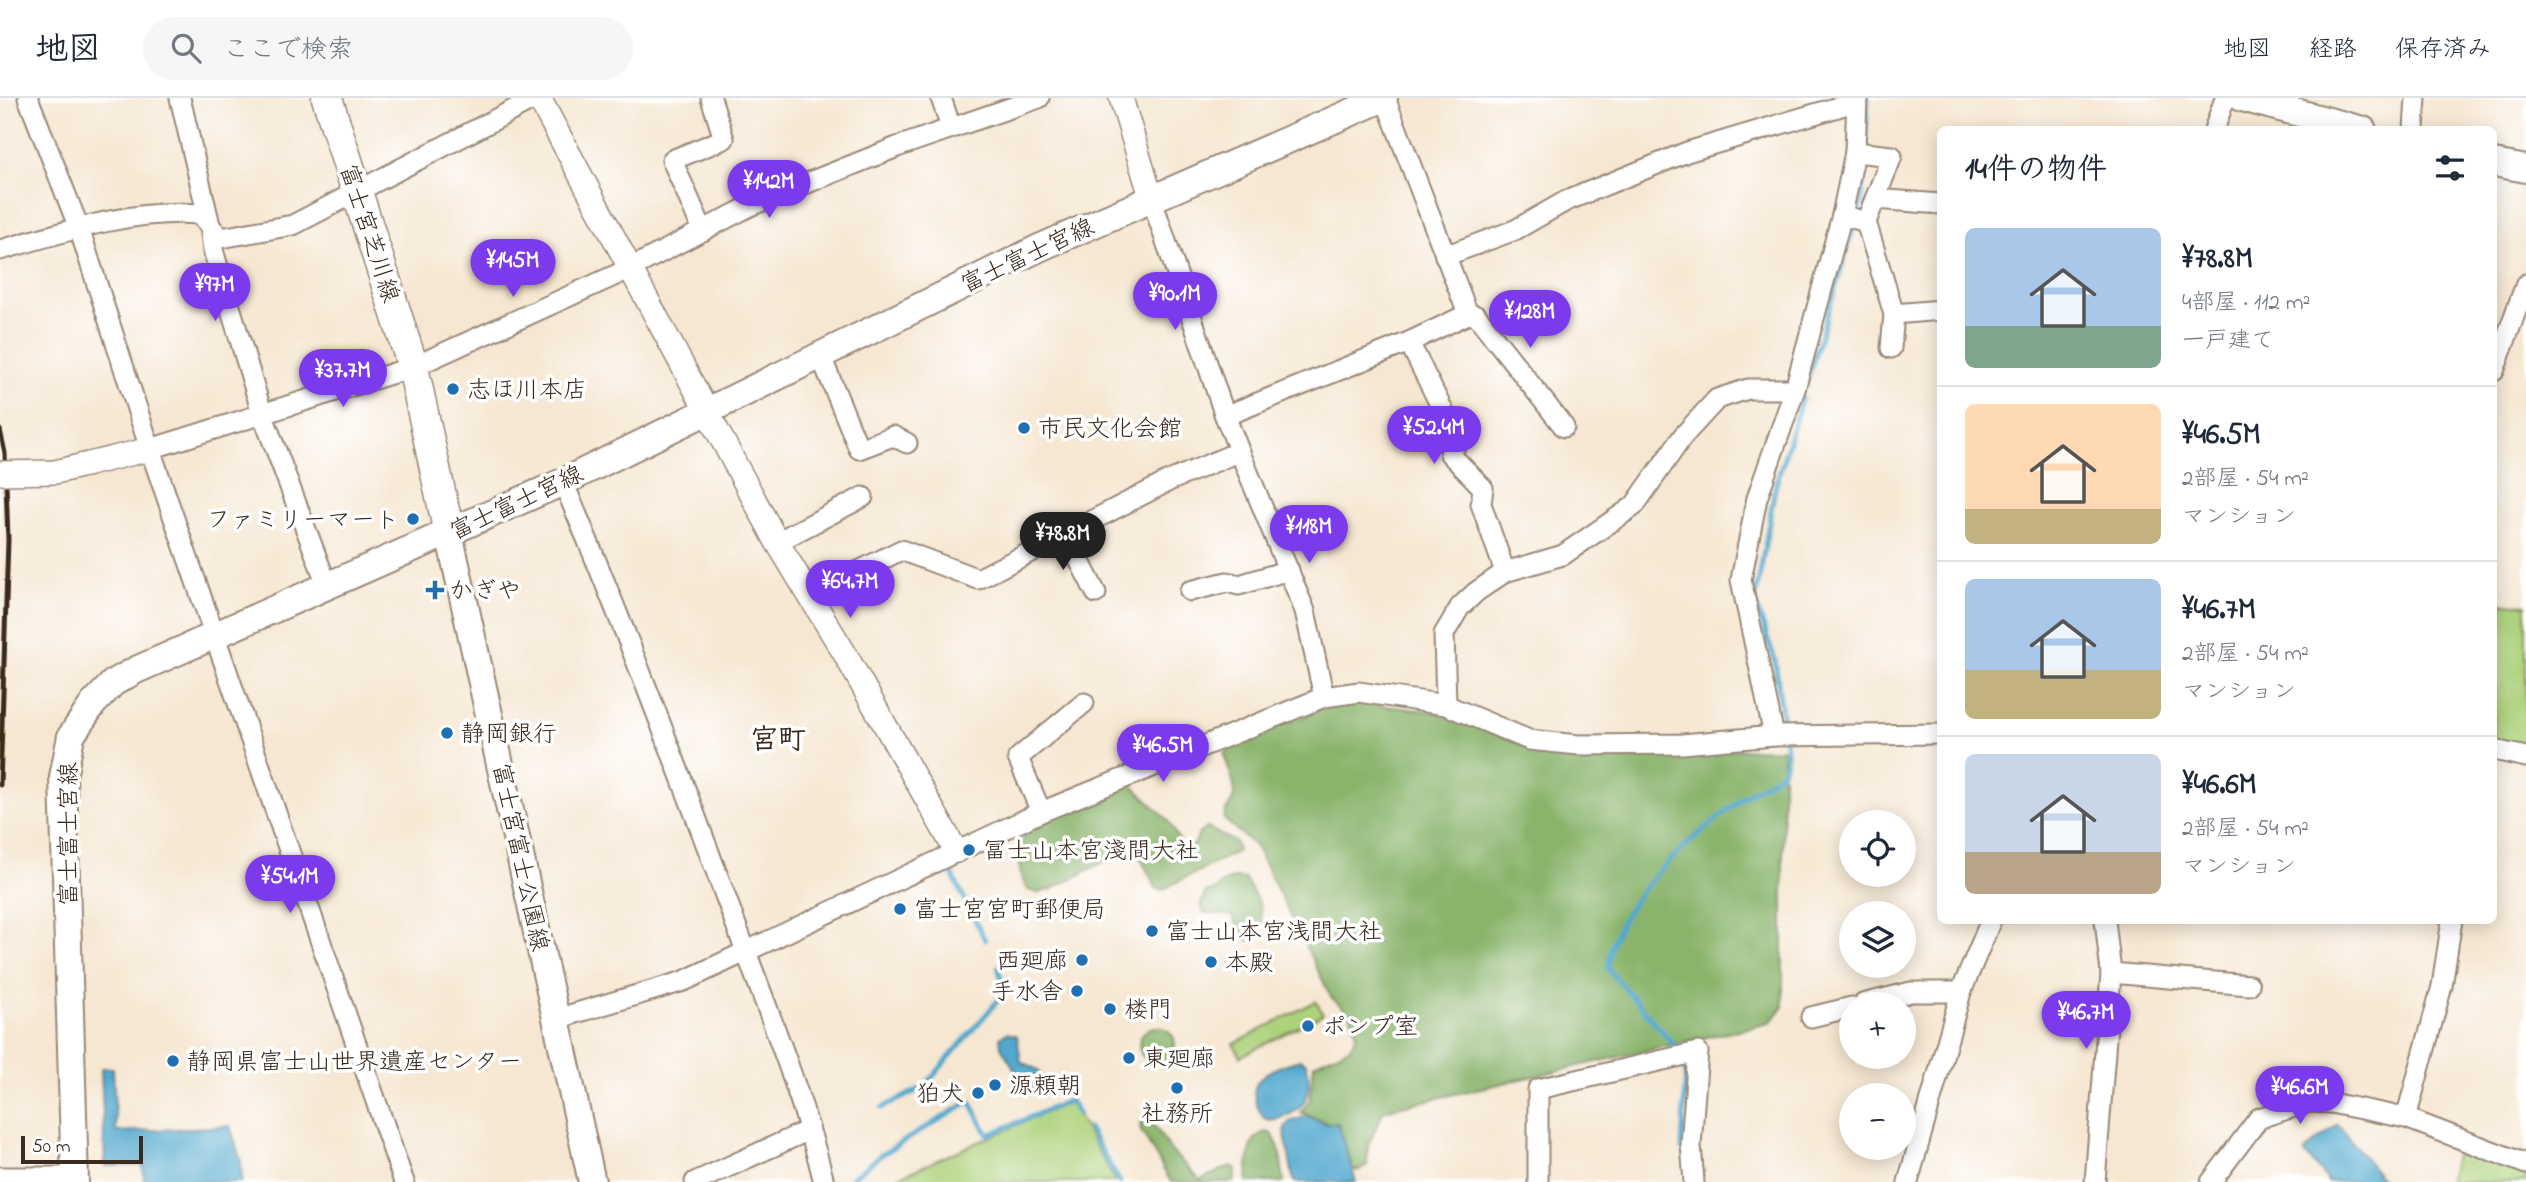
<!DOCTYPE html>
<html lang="ja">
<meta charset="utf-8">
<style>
:root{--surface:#fff;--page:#f6f6f7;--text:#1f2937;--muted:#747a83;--line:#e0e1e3;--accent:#7c3aed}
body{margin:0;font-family:"Indie Flower","Klee One",sans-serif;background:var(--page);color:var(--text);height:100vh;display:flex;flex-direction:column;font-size:26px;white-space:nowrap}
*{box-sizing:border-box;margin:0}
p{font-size:23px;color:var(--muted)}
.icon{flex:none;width:38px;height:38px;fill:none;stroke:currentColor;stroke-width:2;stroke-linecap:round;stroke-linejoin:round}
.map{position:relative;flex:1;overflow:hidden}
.sheet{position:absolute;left:1937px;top:28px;width:560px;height:798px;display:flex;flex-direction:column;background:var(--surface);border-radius:10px;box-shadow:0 4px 18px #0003}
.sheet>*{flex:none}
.tools{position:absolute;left:1839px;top:712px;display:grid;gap:14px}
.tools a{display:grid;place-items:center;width:77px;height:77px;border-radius:50%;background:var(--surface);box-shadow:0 4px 18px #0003;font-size:35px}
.scale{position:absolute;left:21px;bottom:18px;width:122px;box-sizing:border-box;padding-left:7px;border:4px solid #3b2a1e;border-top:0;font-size:19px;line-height:24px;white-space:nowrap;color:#3b2a1e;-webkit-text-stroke:5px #fff;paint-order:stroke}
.price{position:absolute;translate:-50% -60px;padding:0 16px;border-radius:24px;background:var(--accent);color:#fff;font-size:23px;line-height:46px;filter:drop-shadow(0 2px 4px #0008)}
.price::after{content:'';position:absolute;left:50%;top:42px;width:21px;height:16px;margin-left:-10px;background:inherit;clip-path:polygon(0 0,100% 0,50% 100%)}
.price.on{background:#222;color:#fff}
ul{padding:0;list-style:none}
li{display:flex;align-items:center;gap:21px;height:175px;padding:0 28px}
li+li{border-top:2px solid var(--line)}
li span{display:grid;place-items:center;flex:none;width:196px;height:140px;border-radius:10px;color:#555}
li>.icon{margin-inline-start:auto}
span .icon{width:84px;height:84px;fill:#fffc;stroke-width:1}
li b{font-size:30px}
h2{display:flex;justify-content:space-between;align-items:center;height:84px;padding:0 28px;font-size:30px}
header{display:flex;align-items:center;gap:42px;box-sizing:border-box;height:98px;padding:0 35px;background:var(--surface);border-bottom:2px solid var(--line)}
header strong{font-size:33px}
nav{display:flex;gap:38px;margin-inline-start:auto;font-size:24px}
.search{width:490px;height:63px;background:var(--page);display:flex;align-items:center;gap:18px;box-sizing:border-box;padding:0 24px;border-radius:38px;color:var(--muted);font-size:26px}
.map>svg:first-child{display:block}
.green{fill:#add27c;stroke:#747e4d;stroke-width:2}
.forest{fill:#8ab46c;stroke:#626f45;stroke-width:2}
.water{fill:#51a8ce;stroke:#466976;stroke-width:2}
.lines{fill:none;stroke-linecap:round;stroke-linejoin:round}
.stream{stroke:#51a8ce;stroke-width:5}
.minor-casing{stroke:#988878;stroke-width:23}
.tertiary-casing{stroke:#988878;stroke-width:26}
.secondary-casing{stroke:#988878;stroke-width:30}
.primary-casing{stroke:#988878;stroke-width:33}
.minor{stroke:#fff;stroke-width:19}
.tertiary{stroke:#fff;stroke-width:23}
.secondary{stroke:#fff;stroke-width:26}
.primary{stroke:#fff;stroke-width:30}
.rail{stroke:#3b2a1e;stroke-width:5}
.tertiary-bridge-casing{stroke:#988878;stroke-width:26;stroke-linecap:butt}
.tertiary-bridge{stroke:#fff;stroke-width:23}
.poi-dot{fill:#1f6fb2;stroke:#fff;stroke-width:2.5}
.labels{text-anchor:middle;stroke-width:7;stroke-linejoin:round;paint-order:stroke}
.street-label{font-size:24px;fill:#3b2a1e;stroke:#fff}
.poi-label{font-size:24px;fill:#3b2a1e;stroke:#fff;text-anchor:start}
.quarter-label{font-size:28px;font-weight:bold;fill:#3b2a1e;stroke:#fff}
</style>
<header>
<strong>地図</strong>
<div class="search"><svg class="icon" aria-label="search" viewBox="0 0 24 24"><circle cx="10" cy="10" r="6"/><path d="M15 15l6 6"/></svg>ここで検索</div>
<nav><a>地図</a><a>経路</a><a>保存済み</a></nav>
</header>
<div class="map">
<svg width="2526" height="1084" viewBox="0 0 2526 1084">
<rect width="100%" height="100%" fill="#fff"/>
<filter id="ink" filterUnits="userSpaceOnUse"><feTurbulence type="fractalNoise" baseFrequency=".0143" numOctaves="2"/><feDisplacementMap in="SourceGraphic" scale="14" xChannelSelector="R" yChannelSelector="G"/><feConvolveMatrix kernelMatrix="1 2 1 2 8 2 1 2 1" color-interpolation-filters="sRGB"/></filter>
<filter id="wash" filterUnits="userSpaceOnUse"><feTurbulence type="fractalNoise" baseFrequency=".00686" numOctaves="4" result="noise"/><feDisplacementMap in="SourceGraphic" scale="28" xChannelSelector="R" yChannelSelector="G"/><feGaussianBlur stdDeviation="1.57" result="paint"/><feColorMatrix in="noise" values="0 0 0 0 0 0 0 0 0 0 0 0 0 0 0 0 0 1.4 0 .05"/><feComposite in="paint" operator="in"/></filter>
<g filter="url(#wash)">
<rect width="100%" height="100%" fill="#f6e7d2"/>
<g class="green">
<path d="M2494 504 2526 507V650L2494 643Z"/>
<path d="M1316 903 1323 916 1240 959 1234 946Z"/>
<path d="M1070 1004 1116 1084H887Z"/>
<path d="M2458 1045 2526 1071V1084H2449Z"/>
</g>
<g class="forest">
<path d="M1345 603 1444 615 1537 653 1783 651V910L1769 925 1384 1012 1368 1048 1367 1068 1359 1073 1353 1072 1338 1025H1326L1301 1014 1310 1001 1314 966 1349 950 1357 936 1350 916 1331 899 1256 749 1224 721C1224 711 1230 709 1233 701 1238 688 1227 669 1224 656L1235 644Z"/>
<path d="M1131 686 1167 721 1183 749 1194 747 1199 735 1208 730 1235 744 1238 753 1162 792 1156 790 1136 751 1131 750 1052 791 1038 795 1028 792C1014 772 1018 746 1030 727Z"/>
<path d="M1233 780 1245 781 1260 807 1262 826 1254 831 1249 843 1240 837 1233 818 1204 815 1201 805 1205 795 1216 792 1221 786Z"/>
<circle cx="1157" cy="947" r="18"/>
<path d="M1146 1022 1151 1023 1172 1054 1200 1082 1231 1068 1236 1071 1234 1084H1171L1140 1031 1141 1025Z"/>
<path d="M1267 1034 1273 1037 1279 1050 1284 1084H1247C1249 1067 1246 1037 1267 1034Z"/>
</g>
<g class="water">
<path d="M1007 935 1017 938 1021 964C1033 969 1045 972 1041 989L1029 996 1021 994 1015 986V972L1001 949 1000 939Z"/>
<path d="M1300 962 1306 965C1313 988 1309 1009 1286 1018 1277 1021 1272 1023 1264 1020 1238 982 1269 971 1300 962Z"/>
<path d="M101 970H113L116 1034 230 1028 241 1063 242 1084H144L143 1067 105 1068Z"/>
<path d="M1307 1018 1326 1026 1337 1025 1356 1084H1294L1284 1032 1289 1024Z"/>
<path d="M2338 1026 2384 1084H2385H2328L2304 1054Z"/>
</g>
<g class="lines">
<g class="stream">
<path d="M1806 286 1862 102 1868 0"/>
<path d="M1784 633 1775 562 1755 504 1775 390 1802 299"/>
<path d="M951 774 985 842"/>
<path d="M882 1010 924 989 1000 900 1004 890 998 869"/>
<path d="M1088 1030 1120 1084"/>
<path d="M1682 1051 1686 973 1678 951 1608 871C1610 802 1696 738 1745 698 1756 689 1774 683 1781 673 1789 665 1786 653 1785 642"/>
<path d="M848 1083 881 1057 970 1003 988 1037 1070 1002 1078 1016"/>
</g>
</g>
</g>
<g filter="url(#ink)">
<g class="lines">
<defs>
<g id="minor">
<path d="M28 0 79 130 150 351 404 1084"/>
<path d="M180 0 210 127 213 152 262 315 327 487"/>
<path d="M941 0 951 30"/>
<path d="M1385 0 1468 216"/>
<path d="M2214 32 2225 0"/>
<path d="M2414 32 2416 0"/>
<path d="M1855 54 1892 58 1866 124"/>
<path d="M1151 99 1225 318 1305 513 1324 599"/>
<path d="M1875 101 1941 106"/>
<path d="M1842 117 1866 124 1894 216 1891 250"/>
<path d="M703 133 672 62 724 41 711 0"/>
<path d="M0 152C64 134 132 111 199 116L221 140 293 127 536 0"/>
<path d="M1445 158 1515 132 1566 103 1687 54 1858 3"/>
<path d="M1894 216 1941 212"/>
<path d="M1409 244 1458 343 1450 356 1483 390 1481 406 1505 474"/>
<path d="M820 256 859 351 893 338 907 345"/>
<path d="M2494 273 2526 186"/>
<path d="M1225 318 1409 244 1468 216 1477 218 1564 329"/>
<path d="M150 351 413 269 629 171 750 108 897 49 1039 0"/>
<path d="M563 384C623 524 676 665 729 808 762 899 801 990 824 1084"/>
<path d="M1065 435 1096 495"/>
<path d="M777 444 863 399"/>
<path d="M1190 493 1227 484 1239 487 1289 472"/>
<path d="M811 497 901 452 978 481 1169 383 1238 354"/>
<path d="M1446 607 1444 536 1460 509 1476 494 1505 474 1563 457 1634 408 1683 338 1717 301 1748 291H1795"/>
<path d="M1774 638 1741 482 1757 400 1795 291 1842 117 1855 54 1857 0"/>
<path d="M2494 652 2526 659"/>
<path d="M1041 714 1018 660 1084 605"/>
<path d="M2111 875 2249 887"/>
<path d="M1863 906 1911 894H1961"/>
<path d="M1811 919 1852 909"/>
<path d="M556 921 684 883 1041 714 1324 599 1359 594 1446 607 1529 642 1579 647 1682 646 1774 638 1941 636"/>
<path d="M2406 1020 2442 888 2452 822"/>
<path d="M0 1079H75"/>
<path d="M695 1084 809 1032"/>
<path d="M1538 1084V991L1698 954 1691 1047 1694 1084"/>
<path d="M1908 1084 1961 894 1991 822"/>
<path d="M2095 1084 2111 875 2105 822"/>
<path d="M2211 1084 2259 1020 2309 1004 2331 1005 2406 1020 2526 1066"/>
</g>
<g id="tertiary">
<path d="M539 0 777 444 845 556 956 753"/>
<path d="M1121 0 1151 99"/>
<path d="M89 366 150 351"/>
</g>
<g id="secondary">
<path d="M2242 0 2363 32"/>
<path d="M2494 65 2526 71"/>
<path d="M449 435 592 1084"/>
<path d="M75 1084 63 679 71 638 93 606 113 585 136 572 563 384 1039 150 1384 0"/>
</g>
<path id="primary" d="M327 0 413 269 449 435"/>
</defs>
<use href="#minor" class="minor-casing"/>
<use href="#tertiary" class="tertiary-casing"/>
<use href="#secondary" class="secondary-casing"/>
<use href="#primary" class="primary-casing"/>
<use href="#minor" class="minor"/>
<use href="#tertiary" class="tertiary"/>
<use href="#secondary" class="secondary"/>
<use href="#primary" class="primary"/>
<path class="rail" d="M0 332 5 355 8 442 0 687"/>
<defs>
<path id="tertiary-bridge" d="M0 375 55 374 89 366"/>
</defs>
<use href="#tertiary-bridge" class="tertiary-bridge-casing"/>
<use href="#tertiary-bridge" class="tertiary-bridge"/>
</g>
</g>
<g class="poi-dot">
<circle cx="453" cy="291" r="7"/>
<circle cx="1024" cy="330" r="7"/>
<circle cx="413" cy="421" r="7"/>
<path d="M431.5 481.5h7v7h7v7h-7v7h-7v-7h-7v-7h7z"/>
<circle cx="447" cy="635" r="7"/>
<circle cx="969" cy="752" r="7"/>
<circle cx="900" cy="811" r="7"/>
<circle cx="1152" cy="833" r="7"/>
<circle cx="1082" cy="862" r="7"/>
<circle cx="1211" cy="864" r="7"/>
<circle cx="1077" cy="893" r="7"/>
<circle cx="1110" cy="911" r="7"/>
<circle cx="1308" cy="928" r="7"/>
<circle cx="1129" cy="960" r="7"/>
<circle cx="173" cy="963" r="7"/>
<circle cx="995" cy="987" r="7"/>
<circle cx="1177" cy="990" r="7"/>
<circle cx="978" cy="995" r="7"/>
</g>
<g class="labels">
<g class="street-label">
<text transform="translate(370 135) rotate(72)" y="8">富士宮芝川線</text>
<text transform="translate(1027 157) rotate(-25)" y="8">富士富士宮線</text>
<text transform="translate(516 404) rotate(-25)" y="8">富士富士宮線</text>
<text transform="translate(68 736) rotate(-90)" y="8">富士富士宮線</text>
<text transform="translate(521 759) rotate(78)" y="8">富士宮富士公園線</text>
</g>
<g class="poi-label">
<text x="467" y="299">志ほ川本店</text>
<text x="1038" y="338">市民文化会館</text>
<text x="399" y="429" text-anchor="end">ファミリーマート</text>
<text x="449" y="500">かぎや</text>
<text x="461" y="643">静岡銀行</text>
<text x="983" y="760">冨士山本宮淺間大社</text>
<text x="914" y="819">富士宮宮町郵便局</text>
<text x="1166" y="841">富士山本宮浅間大社</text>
<text x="1068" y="870" text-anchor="end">西廻廊</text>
<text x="1225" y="872">本殿</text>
<text x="1063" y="901" text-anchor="end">手水舎</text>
<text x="1124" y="919">楼門</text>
<text x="1322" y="936">ポンプ室</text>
<text x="1143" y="968">東廻廊</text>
<text x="187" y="971">静岡県富士山世界遺産センター</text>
<text x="1009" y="995">源頼朝</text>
<text x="964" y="1003" text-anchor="end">狛犬</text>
<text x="1177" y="1023" text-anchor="middle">社務所</text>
</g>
<g class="quarter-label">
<text x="778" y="650">宮町</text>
</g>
</g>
</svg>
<div class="tools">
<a><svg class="icon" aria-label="locate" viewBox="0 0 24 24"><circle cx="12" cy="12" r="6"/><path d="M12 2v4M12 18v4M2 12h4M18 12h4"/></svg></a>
<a><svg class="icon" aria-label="layers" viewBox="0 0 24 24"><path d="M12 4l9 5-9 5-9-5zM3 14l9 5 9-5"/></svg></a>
<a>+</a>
<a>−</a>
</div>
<div class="scale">50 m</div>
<b class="price" style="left:769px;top:122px">¥142M</b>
<b class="price" style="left:513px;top:201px">¥145M</b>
<b class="price" style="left:215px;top:225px">¥97M</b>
<b class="price" style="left:1175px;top:234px">¥90.1M</b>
<b class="price" style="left:1530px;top:252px">¥128M</b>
<b class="price" style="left:343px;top:311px">¥37.7M</b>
<b class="price" style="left:1434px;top:368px">¥52.4M</b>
<b class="price" style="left:1309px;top:467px">¥118M</b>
<b class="price on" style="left:1063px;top:474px">¥78.8M</b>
<b class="price" style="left:850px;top:522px">¥64.7M</b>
<b class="price" style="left:1163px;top:686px">¥46.5M</b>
<b class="price" style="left:290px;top:817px">¥54.1M</b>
<b class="price" style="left:2086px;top:953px">¥46.7M</b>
<b class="price" style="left:2300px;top:1028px">¥46.6M</b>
<section class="sheet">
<h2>14件の物件<svg class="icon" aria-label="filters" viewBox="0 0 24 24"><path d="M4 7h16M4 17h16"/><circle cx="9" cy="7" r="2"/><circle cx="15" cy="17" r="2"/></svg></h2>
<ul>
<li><span style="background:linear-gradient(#a9c7e8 70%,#7fa58c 0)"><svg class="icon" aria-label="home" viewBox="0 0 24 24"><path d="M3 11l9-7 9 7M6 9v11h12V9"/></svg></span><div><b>¥78.8M</b><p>4部屋 · 112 m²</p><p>一戸建て</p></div></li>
<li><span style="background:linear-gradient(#ffd9b3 75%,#c2b280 0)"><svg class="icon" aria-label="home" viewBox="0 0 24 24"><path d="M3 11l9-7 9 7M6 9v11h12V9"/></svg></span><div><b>¥46.5M</b><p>2部屋 · 54 m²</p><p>マンション</p></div></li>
<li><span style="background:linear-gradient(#a9c7e8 65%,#c2b280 0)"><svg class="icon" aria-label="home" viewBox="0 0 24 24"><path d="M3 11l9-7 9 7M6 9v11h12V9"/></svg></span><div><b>¥46.7M</b><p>2部屋 · 54 m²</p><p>マンション</p></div></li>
<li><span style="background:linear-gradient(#c9d6e8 70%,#b9a48a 0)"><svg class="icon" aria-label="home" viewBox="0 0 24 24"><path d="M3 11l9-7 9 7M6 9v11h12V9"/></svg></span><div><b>¥46.6M</b><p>2部屋 · 54 m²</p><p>マンション</p></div></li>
</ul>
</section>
</div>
